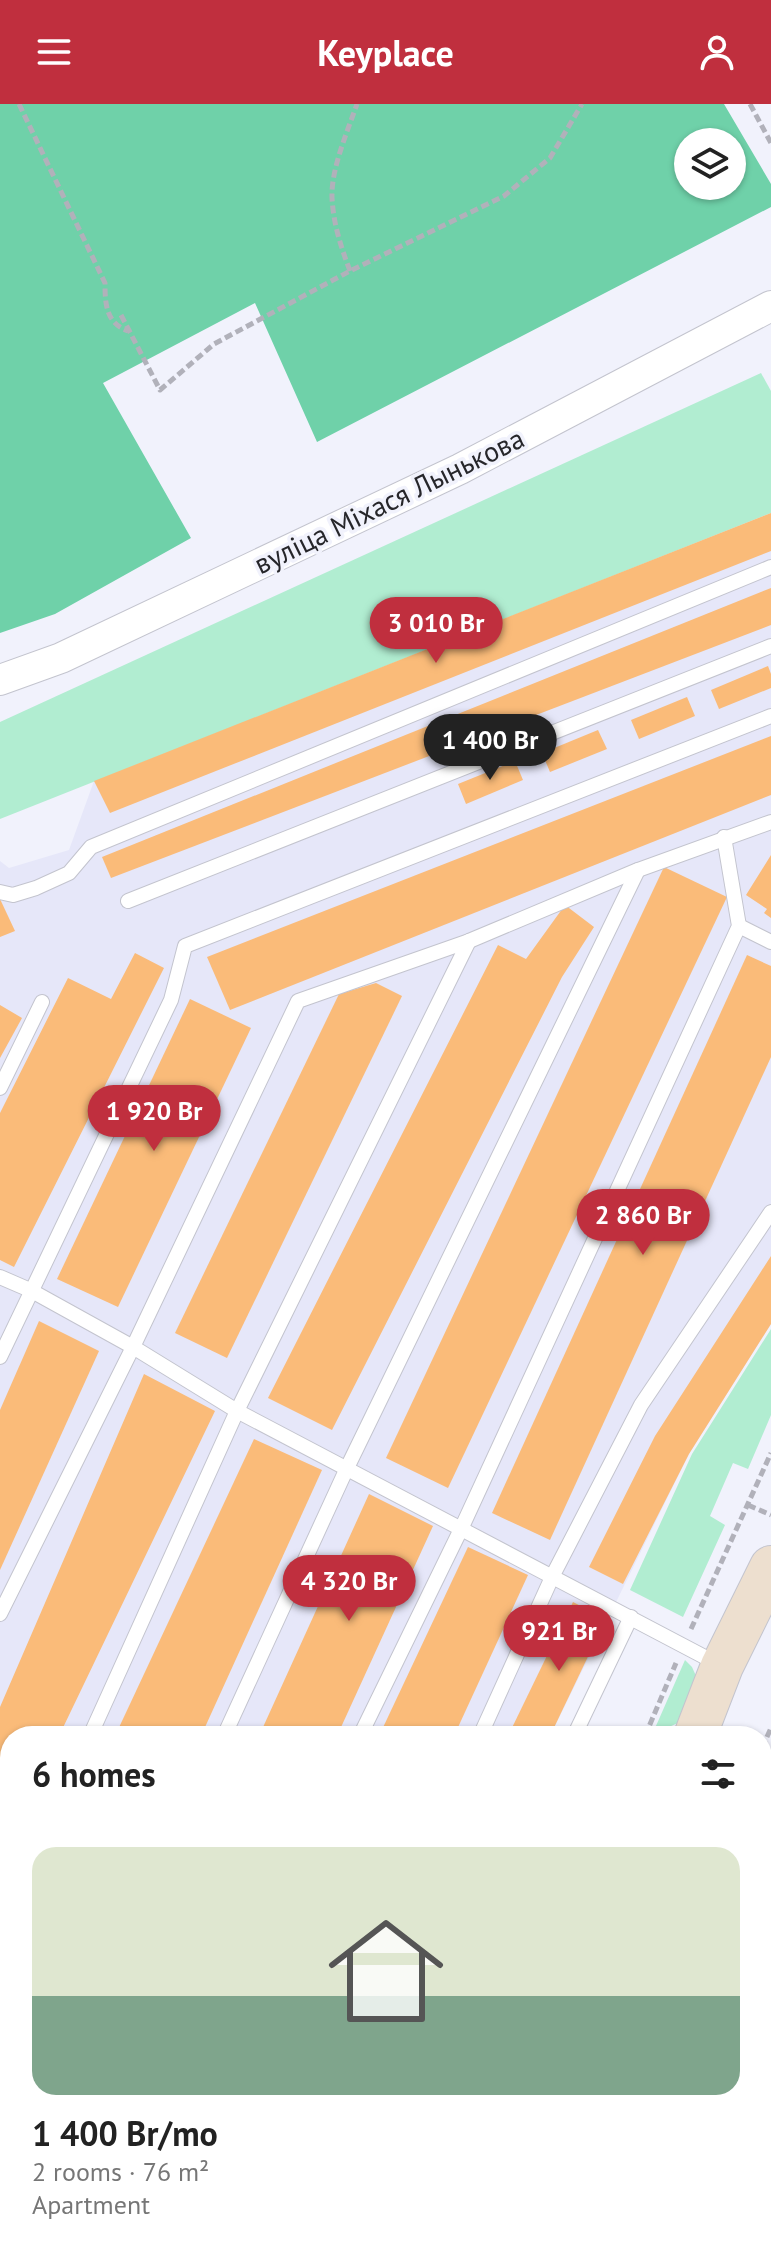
<!DOCTYPE html>
<meta charset="utf-8">
<style>
:root{--surface:#fff;--page:#f2f2f2;--text:#222;--muted:#767676;--line:#e0e0e0;--accent:#c02f3e}
body{margin:0;font-family:"PT Sans",sans-serif;background:var(--page);color:var(--text);height:100vh;display:flex;flex-direction:column;font-size:30px;white-space:nowrap}
*{box-sizing:border-box;margin:0}
p{font-size:26px;color:var(--muted)}
.icon{flex:none;width:44px;height:44px;fill:none;stroke:currentColor;stroke-width:2;stroke-linecap:round;stroke-linejoin:round}
.map{position:relative;flex:1;overflow:hidden}
.details{position:absolute;left:0px;top:1622px;width:772px;height:536px;display:flex;flex-direction:column;background:var(--surface);border-radius:32px 32px 0 0;box-shadow:0 2px 6px #0004}
.details>*{flex:none}
.controls{position:absolute;left:674px;top:24px;display:grid;gap:16px}
.controls a{display:grid;place-items:center;width:72px;height:72px;border-radius:50%;background:var(--surface);box-shadow:0 2px 6px #0004;font-size:40px}
.price{position:absolute;translate:-50% -68px;padding:0 18px;border-radius:28px;background:var(--accent);color:#fff;font-size:26px;line-height:52px;filter:drop-shadow(0 2px 4px #0008)}
.price::after{content:'';position:absolute;left:50%;top:48px;width:24px;height:18px;margin-left:-12px;background:inherit;clip-path:polygon(0 0,100% 0,50% 100%)}
.price.on{background:#222;color:#fff}
ul{padding:0;list-style:none}
li{display:grid;align-content:center;gap:16px;height:424px;padding:0 32px}
li+li{border-top:2px solid var(--line)}
li span{display:grid;place-items:center;height:248px;border-radius:24px;color:#555}
li>.icon{margin-inline-start:auto}
span .icon{width:144px;height:144px;fill:#fffc;stroke-width:1}
li b{font-size:34px}
h2{display:flex;justify-content:space-between;align-items:center;height:96px;padding:0 32px;font-size:34px}
header{display:flex;justify-content:space-between;align-items:center;height:104px;padding:0 32px;background:var(--accent);color:#fff;font-size:36px;font-weight:700}
.map>svg:first-child{display:block}
.built{fill:#e6e7f9}
.green{fill:#b1edd1}
.forest{fill:#6fd1a9;fill-rule:evenodd}
.building{fill:#fabb79}
.lines{fill:none;stroke-linecap:round;stroke-linejoin:round}
.service-casing{stroke:#c3c4ce;stroke-width:16}
.minor-casing{stroke:#c3c4ce;stroke-width:32}
.secondary-casing{stroke:#c3c4ce;stroke-width:44}
.path{stroke:#b1b1ba;stroke-width:5;stroke-dasharray:8 4;stroke-linecap:butt}
.service{stroke:#fff;stroke-width:14}
.minor{stroke:#fff;stroke-width:30}
.secondary{stroke:#eddfcf;stroke-width:42}
.labels{text-anchor:middle;stroke-width:7;stroke-linejoin:round;paint-order:stroke}
.street-label{font-size:28px;fill:#26262a;stroke:#f1f2fc}
</style>
<header><svg class="icon" aria-label="menu" viewBox="0 0 24 24"><path d="M4 6h16M4 12h16M4 18h16"/></svg>Keyplace<svg class="icon" aria-label="person" viewBox="0 0 24 24"><circle cx="12" cy="8" r="4"/><path d="M4 21q1-7 8-7t8 7"/></svg></header>
<div class="map">
<svg width="771" height="2158" viewBox="0 0 771 2158">
<rect width="100%" height="100%" fill="#f1f2fc"/>
<path class="built" d="M771 409V1220L689 1350 550 1632H10V2148H206L202 2158H0V757L9 764 69 746 94 677Z"/>
<g class="green">
<path d="M761 269 771 287V409L0 715V618Z"/>
<path d="M771 1225V1311L748 1365 733 1359 710 1412 725 1421 683 1513 630 1486 692 1350Z"/>
<path d="M685 1556 692 1563 696 1572 682 1617 652 1631Z"/>
<path d="M762 2111 771 2133V2158H725L723 2148H762Z"/>
<path d="M333 2148H415L411 2158H329Z"/>
<path d="M430 2148H461L457 2158H426Z"/>
<path d="M542 2148H583L581 2158H538Z"/>
</g>
<path class="forest" d="M0 0H724L771 80V103L317 338 255 199 103 279 191 434 55 510 0 529ZM688 38H732V82H688Z"/>
<g class="building">
<path d="M771 409V447L110 709 94 677Z"/>
<path d="M771 484V521L111 774 102 753Z"/>
<path d="M768 562 771 570V584L719 605 711 586Z"/>
<path d="M687 593 695 612 639 635 631 616Z"/>
<path d="M598 626 607 645 550 668 542 649Z"/>
<path d="M771 632V691L230 906 207 853Z"/>
<path d="M515 657 523 676 466 700 458 680Z"/>
<path d="M771 751V814L764 809 767 805 746 791Z"/>
<path d="M664 763 727 793 448 1384 386 1354Z"/>
<path d="M0 795 15 827 0 833Z"/>
<path d="M565 801 594 823 562 873 332 1326 268 1294 498 841 526 855Z"/>
<path d="M135 849 164 864 14 1163 0 1156V1009L68 874 111 895Z"/>
<path d="M747 851 771 862V953L550 1436 492 1409Z"/>
<path d="M376 879 402 892 227 1254 175 1229 339 890Z"/>
<path d="M190 895 251 924 118 1203 57 1175Z"/>
<path d="M0 901 22 914 0 954Z"/>
<path d="M771 1152V1220L689 1350 623 1480 589 1463 655 1332Z"/>
<path d="M39 1217 99 1247 0 1466V1306Z"/>
<path d="M144 1270 215 1307 59 1632H10V1734L5 1744 10 1747V1789L0 1785V1603Z"/>
<path d="M254 1335 322 1366 201 1632H115Z"/>
<path d="M369 1390 433 1422 337 1632H259Z"/>
<path d="M468 1443 528 1471 454 1632H379Z"/>
<path d="M573 1498 606 1515 550 1632H508Z"/>
<path d="M770 1716H771V2130L762 2106V1748Z"/>
<path d="M0 1839 10 1843V1883L0 1879Z"/>
<path d="M0 1939 10 1943V2042L0 2066Z"/>
<path d="M0 2078 10 2083V2111L0 2135Z"/>
<path d="M206 2148H327L323 2158H202Z"/>
<path d="M606 2148H678L680 2158H607Z"/>
</g>
<g class="lines">
<defs>
<g id="service">
<path d="M0 788 13 791 36 784 69 769 91 743 771 463"/>
<path d="M128 797 771 542"/>
<path d="M739 822 771 838"/>
<path d="M0 984 42 898"/>
<path d="M0 1173 30 1186 133 1243 237 1307 718 1560"/>
<path d="M0 1253 171 896 185 842 771 612"/>
<path d="M0 1510 133 1243 298 897 469 837 638 766 771 718"/>
<path d="M90 1632 237 1307 469 837"/>
<path d="M224 1632 347 1364 638 766"/>
<path d="M360 1632 462 1423 739 822 724 733"/>
<path d="M480 1632 553 1471 641 1301 771 1108"/>
<path d="M574 1632 631 1513"/>
<path d="M0 1821 10 1825"/>
<path d="M0 1916 10 1920"/>
<path d="M692 2148 694 2158"/>
<path d="M52 2158 56 2148"/>
</g>
<path id="minor" d="M0 576 61 554 460 365 771 202"/>
<g id="secondary">
<path d="M695 1632 722 1562 771 1463"/>
<path d="M481 2158 485 2148"/>
</g>
</defs>
<use href="#service" class="service-casing"/>
<use href="#minor" class="minor-casing"/>
<use href="#secondary" class="secondary-casing"/>
<g class="path">
<path d="M19 0 105 179C105 200 106 219 128 227"/>
<path d="M750 0 771 39"/>
<path d="M350 167C341 143 333 119 332 93 331 65 348 26 357 0"/>
<path d="M121 211 160 286 214 240 350 167 504 92 550 54 582 0"/>
<path d="M748 1401 771 1411"/>
<path d="M691 1525 771 1349"/>
<path d="M645 1632 676 1559"/>
<path d="M762 1644 771 1624"/>
<path d="M417 2158 421 2148"/>
<path d="M534 2158 538 2148"/>
<path d="M591 2158 593 2148"/>
</g>
<use href="#service" class="service"/>
<use href="#minor" class="minor"/>
<use href="#secondary" class="secondary"/>
</g>
<g class="labels">
<g class="street-label">
<text transform="translate(389 397) rotate(-26)" y="10">вуліца Міхася Лынькова</text>
</g>
</g>
</svg>
<div class="controls">
<a><svg class="icon" aria-label="layers" viewBox="0 0 24 24"><path d="M12 4l9 5-9 5-9-5zM3 14l9 5 9-5"/></svg></a>
</div>
<b class="price" style="left:436px;top:561px">3 010 Br</b>
<b class="price on" style="left:490px;top:678px">1 400 Br</b>
<b class="price" style="left:154px;top:1049px">1 920 Br</b>
<b class="price" style="left:643px;top:1153px">2 860 Br</b>
<b class="price" style="left:349px;top:1519px">4 320 Br</b>
<b class="price" style="left:559px;top:1569px">921 Br</b>
<section class="details">
<h2>6 homes<svg class="icon" aria-label="filters" viewBox="0 0 24 24"><path d="M4 7h16M4 17h16"/><circle cx="9" cy="7" r="2"/><circle cx="15" cy="17" r="2"/></svg></h2>
<ul>
<li><span style="background:linear-gradient(#dfe7d0 60%,#7fa58c 0)"><svg class="icon" aria-label="home" viewBox="0 0 24 24"><path d="M3 11l9-7 9 7M6 9v11h12V9"/></svg></span><div><b>1 400 Br/mo</b><p>2 rooms · 76 m²</p><p>Apartment</p></div></li>
</ul>
</section>
</div>
